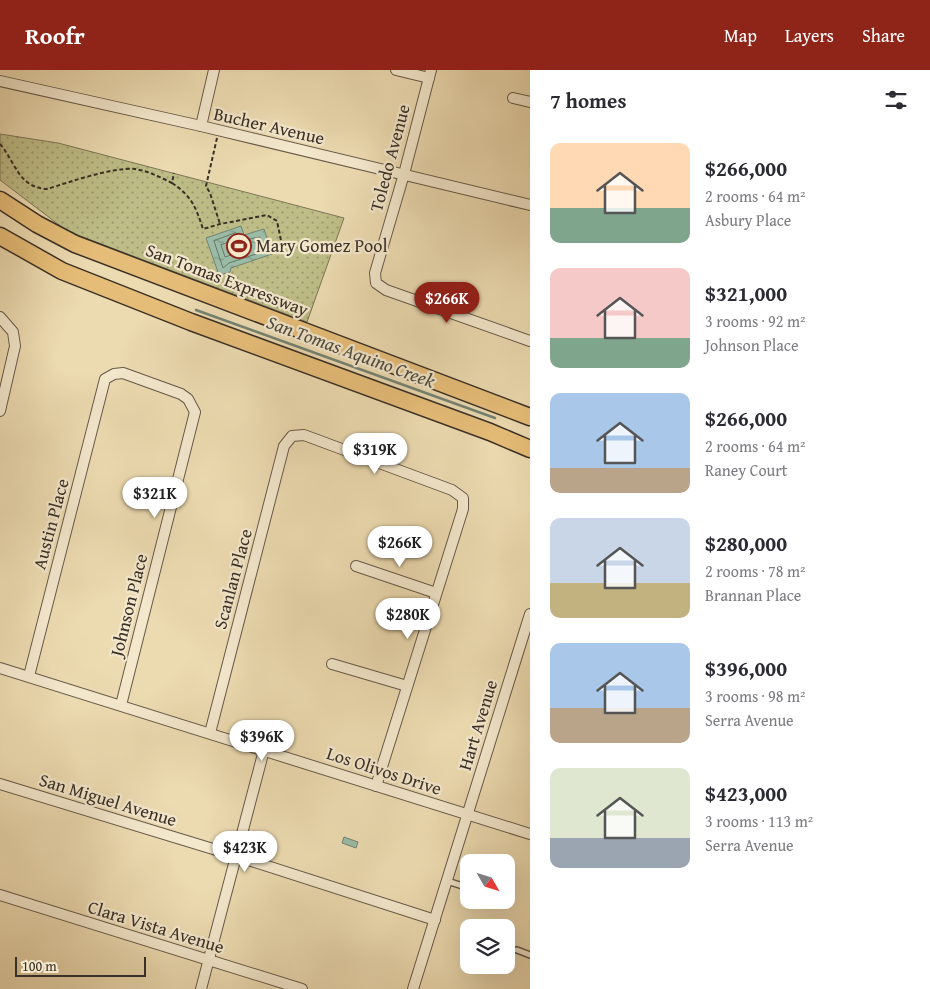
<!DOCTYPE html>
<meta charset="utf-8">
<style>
:root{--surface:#fff;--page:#f7f7f7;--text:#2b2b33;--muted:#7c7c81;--accent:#8f2418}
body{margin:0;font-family:"Gentium Book Plus",serif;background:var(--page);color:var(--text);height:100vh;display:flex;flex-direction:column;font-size:19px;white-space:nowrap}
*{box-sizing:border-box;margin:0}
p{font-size:16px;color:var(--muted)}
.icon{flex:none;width:28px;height:28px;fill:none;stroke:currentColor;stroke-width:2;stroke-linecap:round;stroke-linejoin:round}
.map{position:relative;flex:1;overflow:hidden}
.drawer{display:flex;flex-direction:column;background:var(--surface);width:400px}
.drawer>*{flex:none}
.needle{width:32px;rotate:129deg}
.buttons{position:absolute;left:460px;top:784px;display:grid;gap:10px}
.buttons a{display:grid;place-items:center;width:55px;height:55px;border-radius:10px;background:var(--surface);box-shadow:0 5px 20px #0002;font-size:25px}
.scale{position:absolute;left:15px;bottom:12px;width:131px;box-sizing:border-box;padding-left:5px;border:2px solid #393027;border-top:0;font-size:14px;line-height:18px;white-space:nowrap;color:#393027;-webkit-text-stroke:4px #f3e7cc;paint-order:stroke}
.price{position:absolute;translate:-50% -42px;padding:0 11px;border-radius:18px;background:#fff;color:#222;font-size:16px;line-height:32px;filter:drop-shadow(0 1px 2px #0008)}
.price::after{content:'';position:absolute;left:50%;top:30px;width:15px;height:11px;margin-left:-8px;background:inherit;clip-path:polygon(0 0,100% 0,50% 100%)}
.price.selected{background:var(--accent);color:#fff}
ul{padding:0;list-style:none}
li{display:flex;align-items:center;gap:15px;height:125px;padding:0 20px}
li span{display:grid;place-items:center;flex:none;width:140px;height:100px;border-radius:10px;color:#555}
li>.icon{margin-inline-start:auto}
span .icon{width:60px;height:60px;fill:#fffc;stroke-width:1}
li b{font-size:21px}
h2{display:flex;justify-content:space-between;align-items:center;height:60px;padding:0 20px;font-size:21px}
header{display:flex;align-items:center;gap:30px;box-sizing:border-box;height:70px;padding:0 25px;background:var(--accent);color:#fff}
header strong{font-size:24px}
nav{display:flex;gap:28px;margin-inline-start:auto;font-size:18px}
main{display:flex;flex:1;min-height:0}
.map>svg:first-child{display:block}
.park{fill:url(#park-dots);stroke:#7c7657}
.water{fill:url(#water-ripples);stroke:#738373}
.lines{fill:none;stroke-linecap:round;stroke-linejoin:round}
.shore{stroke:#6a7666;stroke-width:1}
.stream{stroke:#738373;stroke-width:2.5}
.service-casing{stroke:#665a49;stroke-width:8}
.minor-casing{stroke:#665a49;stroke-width:12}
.trunk-casing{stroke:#393027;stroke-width:19}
.path{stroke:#393027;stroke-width:2;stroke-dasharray:4 2.5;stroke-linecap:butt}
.service{stroke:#f3e7cc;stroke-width:5}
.minor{stroke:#f3e7cc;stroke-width:10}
.trunk{stroke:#e6bd78;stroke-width:16}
.labels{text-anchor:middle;stroke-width:4.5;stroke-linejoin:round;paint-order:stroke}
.street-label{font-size:18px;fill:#393027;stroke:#f3e7cc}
.poi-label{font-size:18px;fill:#393027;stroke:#f3e7cc;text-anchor:start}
.water-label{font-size:19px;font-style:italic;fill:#4c4c40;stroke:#f3e7cc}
</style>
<header>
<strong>Roofr</strong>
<nav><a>Map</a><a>Layers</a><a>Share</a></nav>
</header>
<main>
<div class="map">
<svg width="530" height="919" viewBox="0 0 530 919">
<defs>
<pattern id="park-dots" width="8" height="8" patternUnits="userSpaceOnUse" patternTransform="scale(1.25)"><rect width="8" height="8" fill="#bebd87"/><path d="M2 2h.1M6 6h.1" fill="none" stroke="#9b9a6e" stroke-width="1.8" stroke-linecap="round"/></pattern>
<pattern id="water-ripples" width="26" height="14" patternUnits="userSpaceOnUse" patternTransform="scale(1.25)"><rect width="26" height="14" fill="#9abba6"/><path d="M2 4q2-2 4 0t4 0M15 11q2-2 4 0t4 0" fill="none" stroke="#7f9887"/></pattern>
</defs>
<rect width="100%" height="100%" fill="#ecdab0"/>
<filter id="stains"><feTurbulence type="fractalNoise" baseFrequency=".004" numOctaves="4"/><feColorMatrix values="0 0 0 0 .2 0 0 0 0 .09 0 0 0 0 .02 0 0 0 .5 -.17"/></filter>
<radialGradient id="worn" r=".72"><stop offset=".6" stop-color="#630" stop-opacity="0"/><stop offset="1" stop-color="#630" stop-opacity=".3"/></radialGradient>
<path class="park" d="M0 64 58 73 344 148 307 252 67 161 0 110Z"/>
<g class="water">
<path d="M241 156 244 165 264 159 272 184 231 198 230 202 219 205 206 168Z"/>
<path d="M344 767 358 772 356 778 342 773Z"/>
</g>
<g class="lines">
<g class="shore">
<path d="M236 163 244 170 260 167 265 181 229 193 223 198 214 171Z"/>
<path d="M234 171 240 175 246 177 247 180 225 187 221 175Z"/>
</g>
<path class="stream" d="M196 240 495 348"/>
<defs>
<g id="service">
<path d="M447 811 469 818"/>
<path d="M505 830H506"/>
<path d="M517 880 530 885"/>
</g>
<g id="minor">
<path d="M396 0 429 8"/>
<path d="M431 0 404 104 375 203 376 213 386 220 530 271"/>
<path d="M0 11 201 56 530 135"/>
<path d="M513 28 530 32"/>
<path d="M201 56 214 0"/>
<path d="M0 247 13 262 15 276 0 341"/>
<path d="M356 496 436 523"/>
<path d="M332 594 407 616"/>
<path d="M0 598 530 764"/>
<path d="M29 606 105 309 114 304 123 303 181 324 188 329 195 342 121 635"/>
<path d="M210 663 284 376 292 366 304 365 452 420 463 428V439L376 716"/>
<path d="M0 714 236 786 435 850"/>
<path d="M0 825 302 919"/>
<path d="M201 919 264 680"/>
<path d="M413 919 530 544"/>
</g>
<g id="trunk">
<path d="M0 130 37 154 75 174 530 347"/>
<path d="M0 166 62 201 191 252 490 362 530 379"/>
</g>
</defs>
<use href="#service" class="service-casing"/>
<use href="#minor" class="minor-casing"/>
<use href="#trunk" class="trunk-casing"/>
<g class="path">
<path d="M217 68 206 116 210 123 220 154"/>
<path d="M0 74C16 93 18 117 47 119 70 112 112 97 135 99 148 101 160 107 172 113L174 103"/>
<path d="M172 113C192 126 196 138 203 159L220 154 267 145 277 151 284 185"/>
</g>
<use href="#service" class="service"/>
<use href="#minor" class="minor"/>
<use href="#trunk" class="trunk"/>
</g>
<defs>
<symbol id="stadium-ring" viewBox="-11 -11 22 22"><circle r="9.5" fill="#f3e7cc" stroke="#8f2418" stroke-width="1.5"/><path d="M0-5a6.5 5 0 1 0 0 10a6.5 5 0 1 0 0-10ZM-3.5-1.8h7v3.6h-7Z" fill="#8f2418"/></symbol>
</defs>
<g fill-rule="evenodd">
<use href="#stadium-ring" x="225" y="162" width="28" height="28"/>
</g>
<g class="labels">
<g class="street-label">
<text transform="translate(269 56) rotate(13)" y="6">Bucher Avenue</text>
<text transform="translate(390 88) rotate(-75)" y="6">Toledo Avenue</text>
<text transform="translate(227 210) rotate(21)" y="6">San Tomas Expressway</text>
<text transform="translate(51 454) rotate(-75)" y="6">Austin Place</text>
<text transform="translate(233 509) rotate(-75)" y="6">Scanlan Place</text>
<text transform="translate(129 535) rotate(-76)" y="6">Johnson Place</text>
<text transform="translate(478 655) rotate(-73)" y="6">Hart Avenue</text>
<text transform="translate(384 701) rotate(18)" y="6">Los Olivos Drive</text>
<text transform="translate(108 730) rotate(17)" y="6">San Miguel Avenue</text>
<text transform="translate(156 857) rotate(17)" y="6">Clara Vista Avenue</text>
</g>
<g class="poi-label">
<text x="256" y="182">Mary Gomez Pool</text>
</g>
<g class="water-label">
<text transform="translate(351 281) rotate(20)" y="7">San Tomas Aquino Creek</text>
</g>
</g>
<rect width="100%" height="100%" filter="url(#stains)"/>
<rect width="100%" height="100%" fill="url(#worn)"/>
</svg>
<div class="buttons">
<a><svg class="needle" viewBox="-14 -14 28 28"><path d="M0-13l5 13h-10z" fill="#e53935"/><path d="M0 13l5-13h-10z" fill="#7c7c81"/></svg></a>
<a><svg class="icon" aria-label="layers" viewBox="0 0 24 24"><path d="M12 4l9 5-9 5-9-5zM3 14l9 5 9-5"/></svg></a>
</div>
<div class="scale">100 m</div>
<b class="price selected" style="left:447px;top:254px">$266K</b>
<b class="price" style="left:375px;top:405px">$319K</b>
<b class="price" style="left:155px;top:449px">$321K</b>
<b class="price" style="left:400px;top:498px">$266K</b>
<b class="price" style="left:408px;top:570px">$280K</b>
<b class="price" style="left:262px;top:692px">$396K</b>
<b class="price" style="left:245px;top:803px">$423K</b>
</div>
<section class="drawer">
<h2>7 homes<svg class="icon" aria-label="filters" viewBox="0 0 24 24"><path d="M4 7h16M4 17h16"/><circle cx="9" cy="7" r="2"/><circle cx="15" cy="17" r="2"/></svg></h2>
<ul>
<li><span style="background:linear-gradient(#ffd9b3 65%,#7fa58c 0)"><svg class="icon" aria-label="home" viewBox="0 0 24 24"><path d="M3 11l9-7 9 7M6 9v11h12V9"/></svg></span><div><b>$266,000</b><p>2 rooms · 64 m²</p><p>Asbury Place</p></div></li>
<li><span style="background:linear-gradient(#f6c9c9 70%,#7fa58c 0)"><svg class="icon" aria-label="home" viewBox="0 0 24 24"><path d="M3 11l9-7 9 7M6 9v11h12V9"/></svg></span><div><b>$321,000</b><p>3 rooms · 92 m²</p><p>Johnson Place</p></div></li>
<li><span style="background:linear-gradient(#a9c7e8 75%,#b9a48a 0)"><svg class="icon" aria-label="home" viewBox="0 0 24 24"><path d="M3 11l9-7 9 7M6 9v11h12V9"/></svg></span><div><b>$266,000</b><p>2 rooms · 64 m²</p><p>Raney Court</p></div></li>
<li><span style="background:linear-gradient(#c9d6e8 65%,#c2b280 0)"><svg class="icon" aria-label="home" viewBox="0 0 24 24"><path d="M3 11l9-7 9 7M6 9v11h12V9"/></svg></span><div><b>$280,000</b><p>2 rooms · 78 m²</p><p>Brannan Place</p></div></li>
<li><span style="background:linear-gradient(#a9c7e8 65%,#b9a48a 0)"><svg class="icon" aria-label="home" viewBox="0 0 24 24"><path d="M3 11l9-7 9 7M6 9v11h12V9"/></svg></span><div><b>$396,000</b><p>3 rooms · 98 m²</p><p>Serra Avenue</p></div></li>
<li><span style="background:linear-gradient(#dfe7d0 70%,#9aa5b1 0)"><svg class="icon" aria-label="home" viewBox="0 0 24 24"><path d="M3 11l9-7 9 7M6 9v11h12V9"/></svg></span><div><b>$423,000</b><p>3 rooms · 113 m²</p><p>Serra Avenue</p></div></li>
</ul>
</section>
</main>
